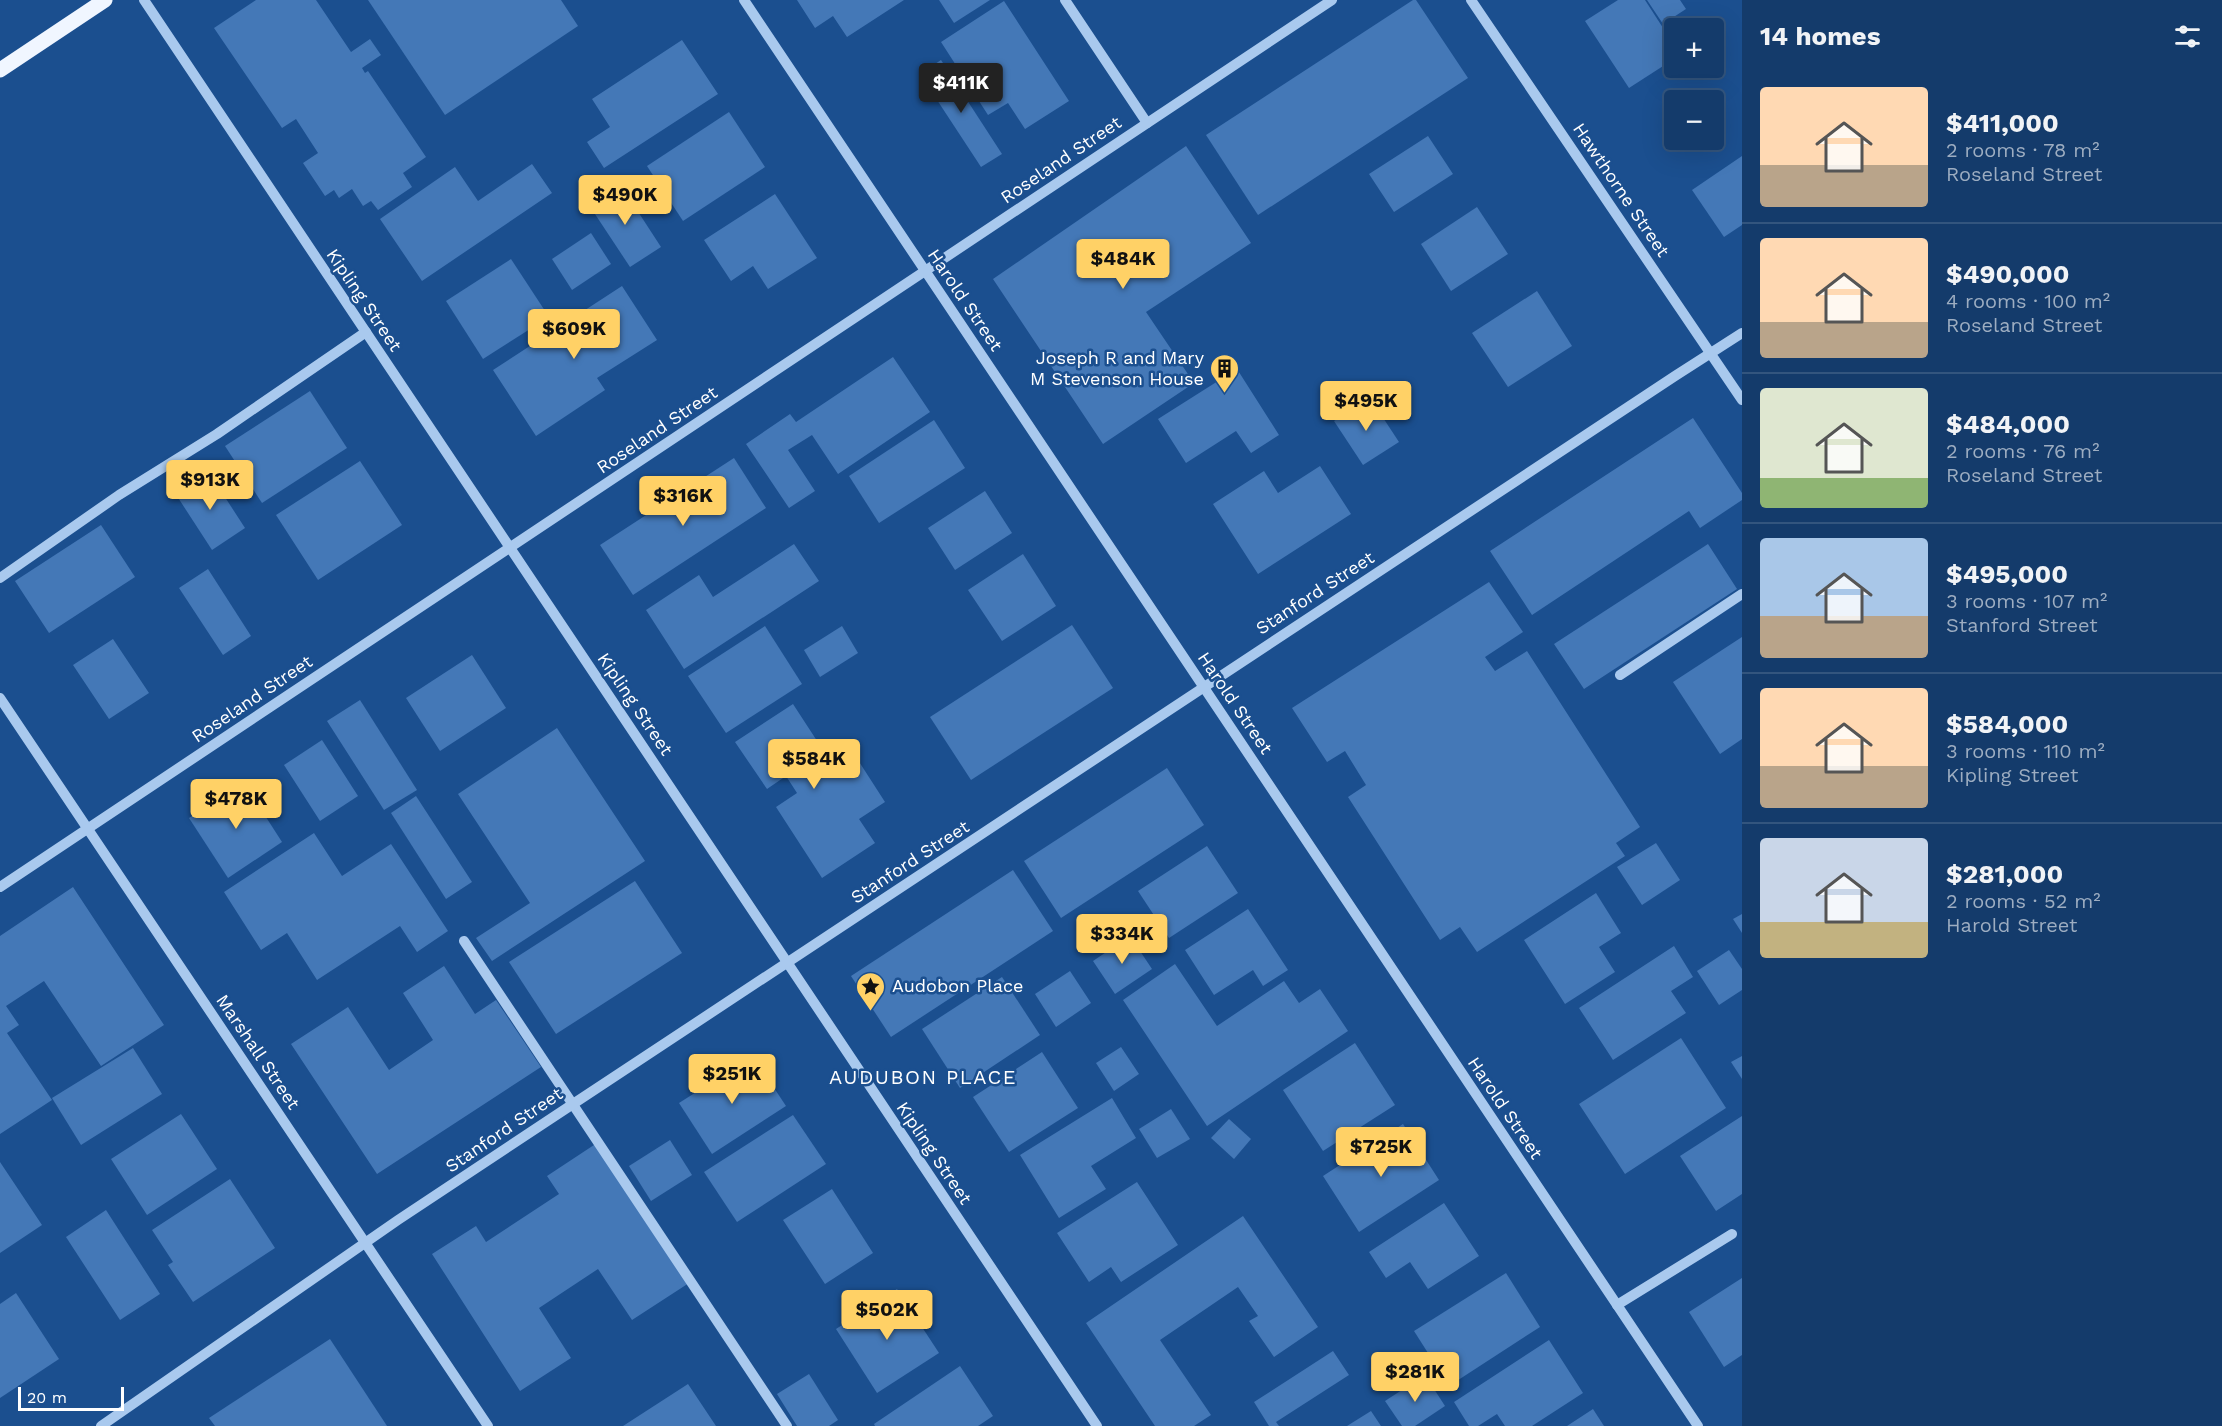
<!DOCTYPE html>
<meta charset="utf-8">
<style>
:root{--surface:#143b6b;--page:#1d4271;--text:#f1f3f6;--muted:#9dadc1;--line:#33557e;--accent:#ffd166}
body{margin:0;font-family:"Work Sans",sans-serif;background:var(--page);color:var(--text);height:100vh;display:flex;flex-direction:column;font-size:22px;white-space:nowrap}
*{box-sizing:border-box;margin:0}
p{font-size:20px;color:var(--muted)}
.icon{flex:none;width:33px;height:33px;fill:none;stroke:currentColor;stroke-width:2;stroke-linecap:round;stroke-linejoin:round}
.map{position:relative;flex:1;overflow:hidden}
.details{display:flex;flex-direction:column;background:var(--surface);width:480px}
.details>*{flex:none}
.controls{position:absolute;left:1664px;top:18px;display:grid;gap:12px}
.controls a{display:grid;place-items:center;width:60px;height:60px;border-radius:6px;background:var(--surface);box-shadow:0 6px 24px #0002,0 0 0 2px var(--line);font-size:30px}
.scale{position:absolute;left:18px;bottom:15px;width:106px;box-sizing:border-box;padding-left:6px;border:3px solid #fff;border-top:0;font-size:16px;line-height:21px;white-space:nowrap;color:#fff;-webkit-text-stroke:4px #1b4f8f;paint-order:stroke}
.price{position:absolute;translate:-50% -51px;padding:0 14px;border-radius:6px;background:var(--accent);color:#111;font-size:20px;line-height:39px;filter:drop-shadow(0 2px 3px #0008)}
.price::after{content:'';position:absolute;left:50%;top:36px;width:18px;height:14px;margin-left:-9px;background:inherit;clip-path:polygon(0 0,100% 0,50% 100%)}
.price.selected{background:#222;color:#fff}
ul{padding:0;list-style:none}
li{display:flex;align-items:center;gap:18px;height:150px;padding:0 18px}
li+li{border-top:2px solid var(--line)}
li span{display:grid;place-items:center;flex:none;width:168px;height:120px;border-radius:6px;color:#555}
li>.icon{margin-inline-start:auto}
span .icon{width:72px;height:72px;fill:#fffc;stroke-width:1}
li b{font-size:26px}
h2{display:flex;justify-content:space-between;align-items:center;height:72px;padding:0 18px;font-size:26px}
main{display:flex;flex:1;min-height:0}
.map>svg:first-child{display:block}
.building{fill:#4478b7}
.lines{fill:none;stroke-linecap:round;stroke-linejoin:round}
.minor{stroke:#a9c9ee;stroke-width:10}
.major{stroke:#f0f6ff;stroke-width:15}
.labels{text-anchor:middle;stroke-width:5;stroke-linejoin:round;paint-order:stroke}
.street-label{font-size:18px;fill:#fff;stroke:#1b4f8f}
.poi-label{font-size:18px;fill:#fff;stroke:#1b4f8f;text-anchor:end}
.neighbourhood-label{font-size:20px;letter-spacing:1.5px;fill:#fff;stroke:#1b4f8f}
</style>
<main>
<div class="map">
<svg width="1742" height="1426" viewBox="0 0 1742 1426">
<rect width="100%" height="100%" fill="#1b4f8f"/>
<g class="building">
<path d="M256 0H316L351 52 370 39 381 55 362 68 365 73 368 71 426 157 403 173 412 187 378 210 371 201 363 206 352 189 339 198 334 190 325 196 303 163 318 153 296 119 282 128 214 28Z"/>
<path d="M368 0H561L578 26 445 115Z"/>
<path d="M797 0H904L847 37 833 16 815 28Z"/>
<path d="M939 0H990L954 23Z"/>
<path d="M1413 0H1416L1468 78 1258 215 1206 135Z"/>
<path d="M1618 0H1645L1674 45V59L1629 88 1585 21Z"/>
<path d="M1647 0H1680L1686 9 1663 24Z"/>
<path d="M1004 1 1069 101 1025 129 1008 103 988 115 941 42Z"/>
<path d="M682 40 718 94 604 168 587 142 610 127 592 99Z"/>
<path d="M941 60 1002 154 981 167 920 74Z"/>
<path d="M729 112 765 167 683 221 647 166Z"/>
<path d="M1428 136 1453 174 1394 212 1369 174Z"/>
<path d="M1186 146 1251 243 1146 312 1194 383 1103 444 993 279Z"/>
<path d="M1742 156V225L1724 237 1692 190Z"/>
<path d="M532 164 552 193 422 281 380 219 455 167 478 201Z"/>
<path d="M620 184 661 247 630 267 589 205Z"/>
<path d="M775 194 817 258 768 289 753 266 731 281 704 240Z"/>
<path d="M1477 207 1508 254 1451 291 1421 244Z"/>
<path d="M591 233 611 264 572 290 552 259Z"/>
<path d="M511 259 549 317 483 359 446 301Z"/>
<path d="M622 286 657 340 597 378 605 390 536 436 493 370Z"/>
<path d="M1537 291 1572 346 1508 387 1472 333Z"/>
<path d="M893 357 930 412 838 474 812 435 788 450 815 491 789 508 746 444 790 414 796 422Z"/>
<path d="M1237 369 1279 435 1251 453 1236 431 1186 463 1158 419Z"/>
<path d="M310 391 347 448 262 503 225 446Z"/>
<path d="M1370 398 1399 442 1363 465 1334 421Z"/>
<path d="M1693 418 1742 493V500L1700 528 1689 511 1532 615 1490 551Z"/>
<path d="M934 420 965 468 879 523 849 476Z"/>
<path d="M734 458 766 508 633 595 600 545Z"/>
<path d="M360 461 402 525 318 580 276 515Z"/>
<path d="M1320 466 1351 514 1258 574 1213 504 1264 471 1278 493Z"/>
<path d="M208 471 245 528 212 550 175 493Z"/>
<path d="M985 491 1012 533 955 570 928 528Z"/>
<path d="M101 525 135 577 49 633 15 581Z"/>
<path d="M794 544 819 581 684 669 646 610 699 575 713 597Z"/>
<path d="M1708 544 1737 589 1584 689 1554 644Z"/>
<path d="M1023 554 1056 606 1002 641 968 590Z"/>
<path d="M208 569 251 636 223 655 179 588Z"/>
<path d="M1489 582 1523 632 1485 657 1495 671 1527 651 1640 827 1616 843 1625 856 1477 952 1460 927 1440 940 1348 797 1366 785 1345 751 1327 762 1292 708Z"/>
<path d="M1072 625 1113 688 971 780 930 717Z"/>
<path d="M765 626 802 684 726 733 688 676Z"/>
<path d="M842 626 858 653 820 677 804 650Z"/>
<path d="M1742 637V739L1720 754 1673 682Z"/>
<path d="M113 639 149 693 109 719 73 665Z"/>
<path d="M472 655 506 708 440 751 406 698Z"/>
<path d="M360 700 417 790 384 810 327 721Z"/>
<path d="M793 704 836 770 856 757 885 802 859 819 875 843 822 878 776 807 797 793 786 776 767 789 735 742Z"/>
<path d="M557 728 645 861 492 961 476 938 530 903 458 794Z"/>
<path d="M322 740 358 796 320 821 284 765Z"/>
<path d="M1167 768 1204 825 1061 918 1024 861Z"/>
<path d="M244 783 282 842 228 878 189 818Z"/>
<path d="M416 796 472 882 446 899 391 813Z"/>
<path d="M314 833 342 876 391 844 448 931 417 952 400 926 317 980 287 933 261 950 224 892Z"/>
<path d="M1656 843 1680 880 1642 905 1617 867Z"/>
<path d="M1207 846 1238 893 1169 938 1138 891Z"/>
<path d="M1013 870 1053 931 891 1037 851 976Z"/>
<path d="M635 881 682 953 556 1034 509 962Z"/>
<path d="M73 887 164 1025 101 1066 44 981 6 1006 19 1025 7 1033 52 1100 0 1134V936Z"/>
<path d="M1596 893 1621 933 1599 947 1615 972 1565 1004 1524 940Z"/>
<path d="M1248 909 1288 970 1263 986 1253 970 1214 995 1185 950Z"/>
<path d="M1742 914V933L1733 919Z"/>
<path d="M1130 936 1152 969 1115 994 1093 961Z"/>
<path d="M1674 946 1693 977 1671 991 1686 1013 1613 1060 1579 1008Z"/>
<path d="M1729 950 1742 969V990L1719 1005 1697 971Z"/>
<path d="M1175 964 1217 1026 1284 981 1299 1003 1320 989 1348 1031 1207 1126 1123 1000Z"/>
<path d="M444 966 475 1014 496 1000 541 1067 377 1174 291 1044 348 1007 389 1070 433 1040 403 993Z"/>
<path d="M1070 971 1091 1003 1056 1027 1035 994Z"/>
<path d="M1002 977 1040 1035 960 1088 922 1029Z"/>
<path d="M1681 1038 1726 1108 1625 1174 1579 1104Z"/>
<path d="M1355 1043 1395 1105 1323 1151 1283 1090Z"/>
<path d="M1121 1047 1139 1074 1114 1091 1096 1063Z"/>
<path d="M133 1048 162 1094 81 1145 52 1098Z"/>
<path d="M1042 1052 1078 1108 1009 1152 973 1097Z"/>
<path d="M753 1056 786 1106 712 1154 679 1103Z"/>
<path d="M1742 1056V1079L1731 1062Z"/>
<path d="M1112 1098 1136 1138 1091 1166 1106 1189 1059 1218 1020 1155Z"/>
<path d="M1171 1109 1190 1139 1157 1158 1139 1129Z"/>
<path d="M181 1114 217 1169 147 1215 111 1159Z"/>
<path d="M793 1115 826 1164 737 1222 704 1172Z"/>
<path d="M1742 1116V1194L1716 1211 1680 1156Z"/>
<path d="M1229 1119 1251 1139 1234 1159 1211 1138Z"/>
<path d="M1403 1124 1439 1180 1359 1232 1323 1176Z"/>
<path d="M670 1140 692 1175 651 1201 629 1166Z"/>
<path d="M597 1143 689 1283 632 1320 598 1269 539 1308 571 1358 520 1391 432 1254 476 1226 486 1242 559 1194 547 1176Z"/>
<path d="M0 1162 42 1225 0 1253Z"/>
<path d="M230 1179 275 1248 193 1302 168 1265 173 1262 152 1230Z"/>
<path d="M1137 1182 1178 1245 1121 1282 1111 1267 1089 1282 1057 1233Z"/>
<path d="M832 1189 873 1253 825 1284 783 1220Z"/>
<path d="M1444 1203 1479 1256 1428 1289 1410 1262 1386 1278 1369 1252Z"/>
<path d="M106 1210 160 1294 120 1320 66 1237Z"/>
<path d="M1243 1216 1318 1327 1274 1357 1249 1321 1258 1316 1238 1287 1160 1340 1211 1415 1194 1426H1155L1086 1323Z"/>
<path d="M1506 1273 1540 1327 1449 1386 1414 1331Z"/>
<path d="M1742 1278V1355L1724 1367 1689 1312Z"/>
<path d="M897 1289 939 1353 877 1393 836 1329Z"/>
<path d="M16 1293 59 1359 0 1398V1304Z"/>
<path d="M330 1339 387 1426H215L209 1418Z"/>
<path d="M1549 1340 1583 1393 1532 1426H1505L1497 1414 1478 1426H1469L1454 1402Z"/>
<path d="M1333 1351 1349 1375 1276 1422 1279 1426H1269L1254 1402Z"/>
<path d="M960 1366 993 1416 978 1426H875L874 1424Z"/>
<path d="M809 1374 838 1420 829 1426H797L777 1394Z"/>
<path d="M1425 1375 1445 1406 1415 1426H1402L1385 1401Z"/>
<path d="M688 1384 716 1426H623Z"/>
<path d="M1593 1409 1604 1426H1567Z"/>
<path d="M1371 1411 1381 1426H1347Z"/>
</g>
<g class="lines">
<g class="minor">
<path d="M144 0 1097 1426"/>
<path d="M744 0 1698 1426"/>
<path d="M1065 0 1147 123"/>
<path d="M1471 0 1742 400"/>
<path d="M0 578 119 495 217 434 366 332"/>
<path d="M1620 675 1742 594"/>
<path d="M0 698 488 1426"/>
<path d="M0 887 1332 0"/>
<path d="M464 941 787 1426"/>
<path d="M1617 1305 1732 1234"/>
<path d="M101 1426 398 1220 573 1104 1675 376 1742 333"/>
</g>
<path class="major" d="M0 70 105 0"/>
</g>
<defs>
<symbol id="building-pin" viewBox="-11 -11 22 30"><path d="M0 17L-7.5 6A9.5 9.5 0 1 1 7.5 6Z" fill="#ffd166" stroke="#1b4f8f"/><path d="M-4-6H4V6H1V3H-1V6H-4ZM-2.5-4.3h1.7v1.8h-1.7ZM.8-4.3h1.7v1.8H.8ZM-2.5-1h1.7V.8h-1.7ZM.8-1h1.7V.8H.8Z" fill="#111"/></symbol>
<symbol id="sight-pin" viewBox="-11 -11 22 30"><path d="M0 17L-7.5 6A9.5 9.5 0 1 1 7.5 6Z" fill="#ffd166" stroke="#1b4f8f"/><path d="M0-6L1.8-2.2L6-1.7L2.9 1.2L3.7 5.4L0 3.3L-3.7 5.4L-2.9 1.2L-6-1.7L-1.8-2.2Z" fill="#111"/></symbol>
</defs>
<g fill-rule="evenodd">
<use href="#building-pin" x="1208" y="352" width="33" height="45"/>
<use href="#sight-pin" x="854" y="970" width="33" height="45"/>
</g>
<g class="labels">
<g class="street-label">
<text transform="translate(1061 160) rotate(-34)" y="6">Roseland Street</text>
<text transform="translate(1621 190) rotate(56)" y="6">Hawthorne Street</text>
<text transform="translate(364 300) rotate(56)" y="6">Kipling Street</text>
<text transform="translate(965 300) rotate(56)" y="6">Harold Street</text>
<text transform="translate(657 430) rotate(-34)" y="6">Roseland Street</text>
<text transform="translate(1315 593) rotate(-33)" y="6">Stanford Street</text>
<text transform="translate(252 699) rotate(-34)" y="6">Roseland Street</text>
<text transform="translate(1235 703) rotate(56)" y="6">Harold Street</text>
<text transform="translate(635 704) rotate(56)" y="6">Kipling Street</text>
<text transform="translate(910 862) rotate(-33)" y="6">Stanford Street</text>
<text transform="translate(258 1052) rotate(56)" y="6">Marshall Street</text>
<text transform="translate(1505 1108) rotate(56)" y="6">Harold Street</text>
<text transform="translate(504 1130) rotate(-34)" y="6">Stanford Street</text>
<text transform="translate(934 1153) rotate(56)" y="6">Kipling Street</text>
</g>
<g class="poi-label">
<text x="1204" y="364">Joseph R and Mary<tspan x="1204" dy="21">M Stevenson House</tspan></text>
<text x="892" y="992" text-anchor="start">Audobon Place</text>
</g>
<g class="neighbourhood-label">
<text x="923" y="1084">AUDUBON PLACE</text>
</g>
</g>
</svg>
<div class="controls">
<a>+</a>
<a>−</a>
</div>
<div class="scale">20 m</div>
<b class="price selected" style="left:961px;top:114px">$411K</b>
<b class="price" style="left:625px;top:226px">$490K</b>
<b class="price" style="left:1123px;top:290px">$484K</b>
<b class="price" style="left:574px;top:360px">$609K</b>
<b class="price" style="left:1366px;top:432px">$495K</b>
<b class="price" style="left:210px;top:511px">$913K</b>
<b class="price" style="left:683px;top:527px">$316K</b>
<b class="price" style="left:814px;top:790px">$584K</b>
<b class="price" style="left:236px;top:830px">$478K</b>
<b class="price" style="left:1122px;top:965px">$334K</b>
<b class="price" style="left:732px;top:1105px">$251K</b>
<b class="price" style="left:1381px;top:1178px">$725K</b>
<b class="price" style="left:887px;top:1341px">$502K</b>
<b class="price" style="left:1415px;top:1403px">$281K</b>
</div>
<section class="details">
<h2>14 homes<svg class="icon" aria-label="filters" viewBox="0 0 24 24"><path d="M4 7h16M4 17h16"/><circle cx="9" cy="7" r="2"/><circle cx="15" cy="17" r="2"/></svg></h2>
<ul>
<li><span style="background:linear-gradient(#ffd9b3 65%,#b9a48a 0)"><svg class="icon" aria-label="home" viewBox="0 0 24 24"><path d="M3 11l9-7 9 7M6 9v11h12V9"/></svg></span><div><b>$411,000</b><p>2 rooms · 78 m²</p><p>Roseland Street</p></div></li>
<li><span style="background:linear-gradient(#ffd9b3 70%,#b9a48a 0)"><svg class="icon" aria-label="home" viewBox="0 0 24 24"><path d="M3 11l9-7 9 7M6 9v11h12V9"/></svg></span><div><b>$490,000</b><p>4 rooms · 100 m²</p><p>Roseland Street</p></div></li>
<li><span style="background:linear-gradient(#dfe7d0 75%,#8fb573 0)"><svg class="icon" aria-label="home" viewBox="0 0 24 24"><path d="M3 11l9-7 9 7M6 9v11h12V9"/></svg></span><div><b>$484,000</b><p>2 rooms · 76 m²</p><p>Roseland Street</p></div></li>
<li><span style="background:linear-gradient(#a9c7e8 65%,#b9a48a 0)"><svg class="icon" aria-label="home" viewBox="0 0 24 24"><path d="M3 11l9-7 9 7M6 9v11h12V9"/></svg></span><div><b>$495,000</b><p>3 rooms · 107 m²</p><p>Stanford Street</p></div></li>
<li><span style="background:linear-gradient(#ffd9b3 65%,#b9a48a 0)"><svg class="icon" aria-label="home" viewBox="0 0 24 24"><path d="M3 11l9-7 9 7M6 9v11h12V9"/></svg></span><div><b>$584,000</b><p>3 rooms · 110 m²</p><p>Kipling Street</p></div></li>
<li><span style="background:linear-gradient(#c9d6e8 70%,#c2b280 0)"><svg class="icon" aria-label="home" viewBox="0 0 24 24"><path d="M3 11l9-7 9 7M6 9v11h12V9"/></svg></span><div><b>$281,000</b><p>2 rooms · 52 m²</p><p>Harold Street</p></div></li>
</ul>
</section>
</main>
